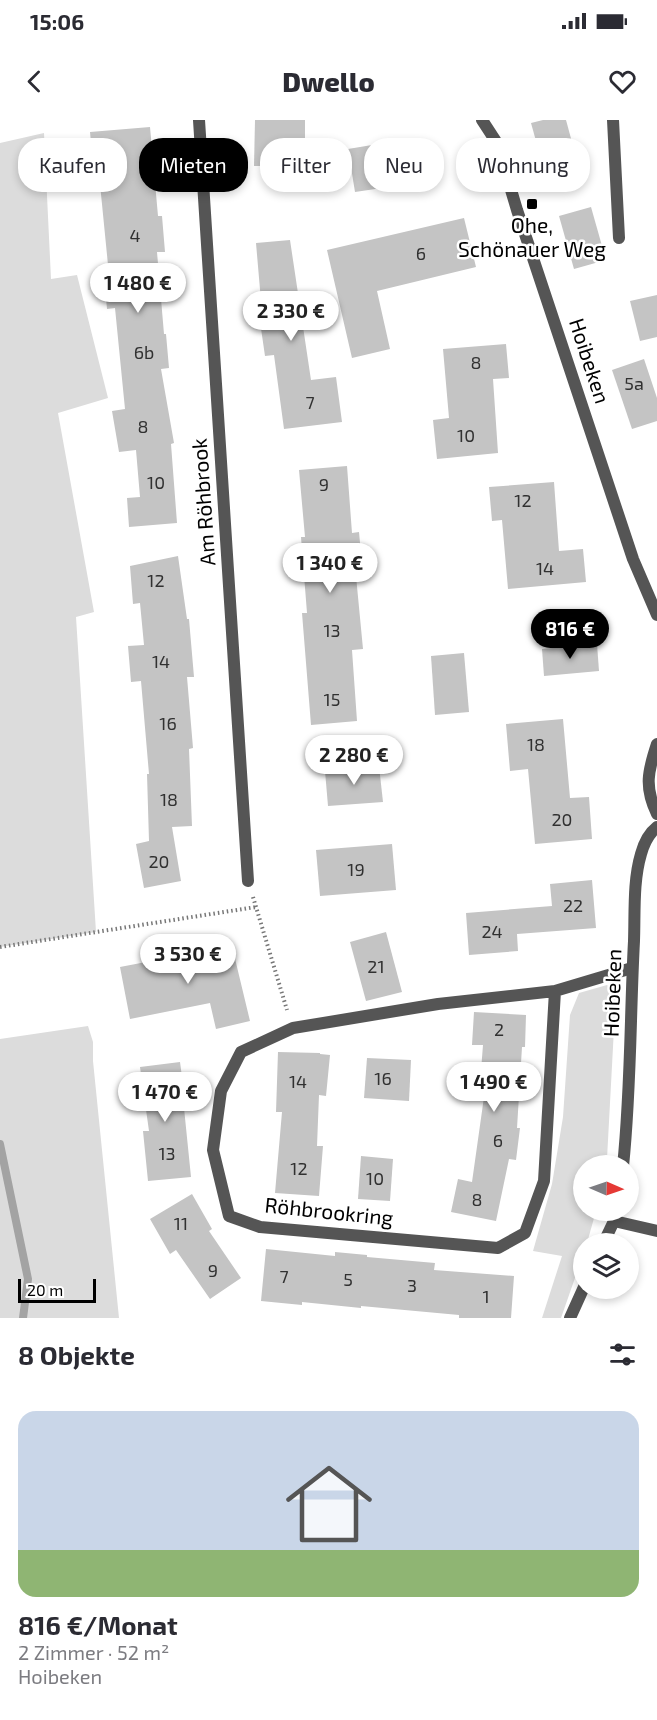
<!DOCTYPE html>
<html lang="de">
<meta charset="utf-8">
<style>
:root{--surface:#fff;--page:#f7f7f7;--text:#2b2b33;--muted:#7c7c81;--line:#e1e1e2;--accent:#000}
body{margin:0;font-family:"Exo 2",sans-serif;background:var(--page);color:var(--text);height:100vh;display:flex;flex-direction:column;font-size:22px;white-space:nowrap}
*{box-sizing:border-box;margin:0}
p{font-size:20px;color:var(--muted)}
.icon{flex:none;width:33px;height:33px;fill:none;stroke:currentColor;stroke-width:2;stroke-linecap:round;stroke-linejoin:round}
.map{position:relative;height:1198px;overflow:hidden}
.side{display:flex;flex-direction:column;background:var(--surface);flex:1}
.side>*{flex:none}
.hud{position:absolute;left:18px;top:18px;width:621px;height:54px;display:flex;gap:12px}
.needle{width:39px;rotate:92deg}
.controls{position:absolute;left:573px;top:1035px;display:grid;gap:12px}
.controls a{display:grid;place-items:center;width:66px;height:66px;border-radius:50%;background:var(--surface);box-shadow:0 3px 9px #0003;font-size:30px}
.scale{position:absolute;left:18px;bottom:15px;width:78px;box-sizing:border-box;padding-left:6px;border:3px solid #000;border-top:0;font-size:16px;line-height:21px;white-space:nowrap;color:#000;-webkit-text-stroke:4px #fff;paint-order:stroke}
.price{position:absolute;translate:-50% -51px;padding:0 14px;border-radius:21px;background:#fff;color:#222;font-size:20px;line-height:39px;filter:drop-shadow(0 2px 3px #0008)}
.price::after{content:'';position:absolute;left:50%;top:36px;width:18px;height:14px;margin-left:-9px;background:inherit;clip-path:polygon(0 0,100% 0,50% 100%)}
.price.active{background:var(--accent);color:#fff}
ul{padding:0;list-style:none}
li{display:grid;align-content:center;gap:12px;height:318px;padding:0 18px}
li+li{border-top:2px solid var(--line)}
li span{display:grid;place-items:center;height:186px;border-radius:18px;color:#555}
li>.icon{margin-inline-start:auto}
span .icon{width:108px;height:108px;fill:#fffc;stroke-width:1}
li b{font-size:26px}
h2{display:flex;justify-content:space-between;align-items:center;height:72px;padding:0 18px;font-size:26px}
.pill{padding:0 21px;border-radius:24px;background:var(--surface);box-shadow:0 3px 9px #0003;font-size:21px;line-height:54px}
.pill.active{background:var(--accent);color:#fff}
.status{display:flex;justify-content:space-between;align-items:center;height:42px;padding:0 30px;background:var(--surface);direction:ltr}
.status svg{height:16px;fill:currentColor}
header{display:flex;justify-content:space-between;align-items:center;height:78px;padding:0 18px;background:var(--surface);font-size:27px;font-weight:800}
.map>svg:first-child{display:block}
.green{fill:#dcdcdc}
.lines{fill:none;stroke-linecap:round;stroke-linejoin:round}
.stream{stroke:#a3a3a3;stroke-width:8}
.building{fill:#c4c4c4}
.path{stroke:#777;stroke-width:4;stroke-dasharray:1.5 3;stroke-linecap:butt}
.service{stroke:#555;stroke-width:12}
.minor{stroke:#555;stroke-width:12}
.poi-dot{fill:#000;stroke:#fff;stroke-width:2}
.labels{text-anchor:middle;stroke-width:5;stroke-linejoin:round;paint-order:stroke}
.number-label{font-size:18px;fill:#313131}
.poi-label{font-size:21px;fill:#000;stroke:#fff}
.street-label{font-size:21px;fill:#000;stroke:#fff}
</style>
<div class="status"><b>15:06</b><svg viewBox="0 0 49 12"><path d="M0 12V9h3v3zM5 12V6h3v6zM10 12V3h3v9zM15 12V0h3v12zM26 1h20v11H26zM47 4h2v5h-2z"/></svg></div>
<header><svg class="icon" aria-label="back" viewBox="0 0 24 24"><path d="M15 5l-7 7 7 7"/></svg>Dwello<svg class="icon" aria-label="heart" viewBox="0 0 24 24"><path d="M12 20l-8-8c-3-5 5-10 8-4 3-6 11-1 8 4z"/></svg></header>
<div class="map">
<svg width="657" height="1198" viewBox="0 0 657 1198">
<rect width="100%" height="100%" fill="#fff"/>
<g class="green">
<path d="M44 13 51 159 77 155 108 278 58 293 94 492 76 497 96 812 0 827V23Z"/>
<path d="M607 865 616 871 607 1039 606 1045 584 1046V1090L596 1091 587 1123 584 1124 583 1135 561 1198H542L562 1136 533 1131 552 1064 563 997 570 895 579 873Z"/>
<path d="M88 906 93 922V941L119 1198H0V919Z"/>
</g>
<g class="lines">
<path class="stream" d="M0 1024 28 1159 23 1198"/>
</g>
<g class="building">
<path d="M255 0H305V46H254Z"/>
<path d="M543 0H566L579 48 546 57 531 3Z"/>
<path d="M150 7 158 96H162L165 132H157L164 214H166L169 248 161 249 174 323 171 324 177 403 129 407 127 378 140 377 136 330 119 332 112 291 125 289 115 188 107 189 104 156 109 155 100 64 95 65 90 12Z"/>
<path d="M402 20 409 64 355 72 348 29Z"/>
<path d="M591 87 606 140 574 149 559 96Z"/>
<path d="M464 98 476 147 377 171 390 229 352 238 327 130Z"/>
<path d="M290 120 311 260 336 257 342 302 284 309 274 235 265 236 257 181H261L256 123Z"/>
<path d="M657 175V217L640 221 630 181Z"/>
<path d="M506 224 509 258 493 259 498 333 437 339 433 300 449 298 443 229Z"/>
<path d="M644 239 657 278V301L632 309 612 250Z"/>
<path d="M347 346 352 413 359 412 363 455 356 456 363 529 352 530 357 601 311 605 302 493H307L301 417H305L299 350Z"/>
<path d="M554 362 559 431 583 429 586 462 508 469 502 400 492 401 489 367Z"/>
<path d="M178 436 187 499H189L194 557H187L193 628 189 629 192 706 172 707 181 761 144 768 136 724 149 721 147 654H149L141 561 131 562 128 526 144 525 140 483 133 484 130 446Z"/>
<path d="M597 524 599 551 544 556 542 529Z"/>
<path d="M464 533 469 592 435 595 431 536Z"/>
<path d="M563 599 570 678 589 677 592 719 535 724 528 649 510 651 506 604Z"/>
<path d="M379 646 383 682 328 686 325 651Z"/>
<path d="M392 724 396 770 320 776 316 730Z"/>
<path d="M592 760 596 808 517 814 518 831 469 835 466 793 552 786 550 764Z"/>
<path d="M386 812 402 872 366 881 350 822Z"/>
<path d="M231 822 250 901 216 909 210 883 130 899 120 847 198 832V830Z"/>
<path d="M474 892 526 895 525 927H522L517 1008H520L516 1040 509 1039 496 1101 451 1092 458 1059 472 1062 484 977 479 976 483 925H472Z"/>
<path d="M278 932 320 933V934L330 935 326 976 319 975 317 1026H323L319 1076 275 1073 282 992H276Z"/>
<path d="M367 938 411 940 409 981 364 978Z"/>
<path d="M180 942 186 987 184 988 191 1057 148 1061 143 1011H149L140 947Z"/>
<path d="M361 1036 393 1039 390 1081 358 1079Z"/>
<path d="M192 1074 212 1109 209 1111 241 1158 210 1179 176 1130 170 1134 150 1099Z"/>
<path d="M266 1129 335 1136V1132L367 1135V1137L435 1143 434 1150 514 1156 511 1198H459V1195L361 1186V1188L302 1182V1185L261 1181Z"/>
</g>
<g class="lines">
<g class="path">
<path d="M253 777 287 890"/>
<path d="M0 827 256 787"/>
</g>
<path class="service" d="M613 0 619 118"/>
<g class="minor">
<path d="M199 0 248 761"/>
<path d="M482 0 497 23 517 90 633 439 657 495"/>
<path d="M657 624C648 651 644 667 657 694"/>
<path d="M555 871 544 1061 525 1113 498 1128 260 1107 229 1096 213 1030 221 971 241 932 293 908 438 884 555 871 632 848"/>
<path d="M623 1046C631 971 630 896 634 821 635 792 633 761 641 734 644 723 648 714 657 707"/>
<path d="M614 1101 657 1111"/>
<path d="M603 1124 614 1101 615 1090"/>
<path d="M570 1198 584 1167"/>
</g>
</g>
<rect class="poi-dot" x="526" y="78" width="12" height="12" rx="3"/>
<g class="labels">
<g class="number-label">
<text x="135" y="122">4</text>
<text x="421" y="140">6</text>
<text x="144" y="239">6b</text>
<text x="476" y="249">8</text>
<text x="634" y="270">5a</text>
<text x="310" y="289">7</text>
<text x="143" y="313">8</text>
<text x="466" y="322">10</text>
<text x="156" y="369">10</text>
<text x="324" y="371">9</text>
<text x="523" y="387">12</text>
<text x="545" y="455">14</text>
<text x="156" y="467">12</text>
<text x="332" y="517">13</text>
<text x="161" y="548">14</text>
<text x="332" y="586">15</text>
<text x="168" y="610">16</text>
<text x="536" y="631">18</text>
<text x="169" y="686">18</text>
<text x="562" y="706">20</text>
<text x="159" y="748">20</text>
<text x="356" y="756">19</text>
<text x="573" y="792">22</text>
<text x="492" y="818">24</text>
<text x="376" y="853">21</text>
<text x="499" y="916">2</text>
<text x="383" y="965">16</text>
<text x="298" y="968">14</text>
<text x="498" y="1027">6</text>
<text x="167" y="1040">13</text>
<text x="299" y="1055">12</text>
<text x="375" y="1065">10</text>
<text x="477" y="1086">8</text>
<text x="181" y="1110">11</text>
<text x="213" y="1157">9</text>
<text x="284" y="1163">7</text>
<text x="348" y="1166">5</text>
<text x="412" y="1172">3</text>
<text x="486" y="1183">1</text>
</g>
<g class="poi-label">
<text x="532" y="113">Ohe,<tspan x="532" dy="24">Schönauer Weg</tspan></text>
</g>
<g class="street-label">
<text transform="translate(589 241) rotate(72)" y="7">Hoibeken</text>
<text transform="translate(204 382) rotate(-94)" y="7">Am Röhbrook</text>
<text transform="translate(613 873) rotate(-88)" y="7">Hoibeken</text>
<text transform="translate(329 1092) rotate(6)" y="7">Röhbrookring</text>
</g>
</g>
</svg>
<div class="controls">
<a><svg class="needle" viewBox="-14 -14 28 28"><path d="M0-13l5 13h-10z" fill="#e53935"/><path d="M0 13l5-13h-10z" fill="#7c7c81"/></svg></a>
<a><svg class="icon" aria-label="layers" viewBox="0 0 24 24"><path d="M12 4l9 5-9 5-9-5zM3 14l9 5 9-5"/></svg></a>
</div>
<div class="scale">20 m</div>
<b class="price" style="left:138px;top:194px">1 480 €</b>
<b class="price" style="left:291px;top:222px">2 330 €</b>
<b class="price" style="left:330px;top:474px">1 340 €</b>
<b class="price active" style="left:570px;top:540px">816 €</b>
<b class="price" style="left:354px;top:666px">2 280 €</b>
<b class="price" style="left:188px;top:865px">3 530 €</b>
<b class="price" style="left:494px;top:993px">1 490 €</b>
<b class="price" style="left:165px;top:1003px">1 470 €</b>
<div class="hud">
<a class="pill">Kaufen</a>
<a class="pill active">Mieten</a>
<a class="pill">Filter</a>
<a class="pill">Neu</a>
<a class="pill">Wohnung</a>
</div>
</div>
<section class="side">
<h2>8 Objekte<svg class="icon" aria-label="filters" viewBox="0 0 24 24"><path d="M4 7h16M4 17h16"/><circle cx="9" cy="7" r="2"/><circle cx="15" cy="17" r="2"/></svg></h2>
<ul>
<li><span style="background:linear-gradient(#c9d6e8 75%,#8fb573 0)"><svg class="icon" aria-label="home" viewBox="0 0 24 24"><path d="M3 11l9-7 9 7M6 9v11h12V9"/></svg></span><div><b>816 €/Monat</b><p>2 Zimmer · 52 m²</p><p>Hoibeken</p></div></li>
</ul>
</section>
